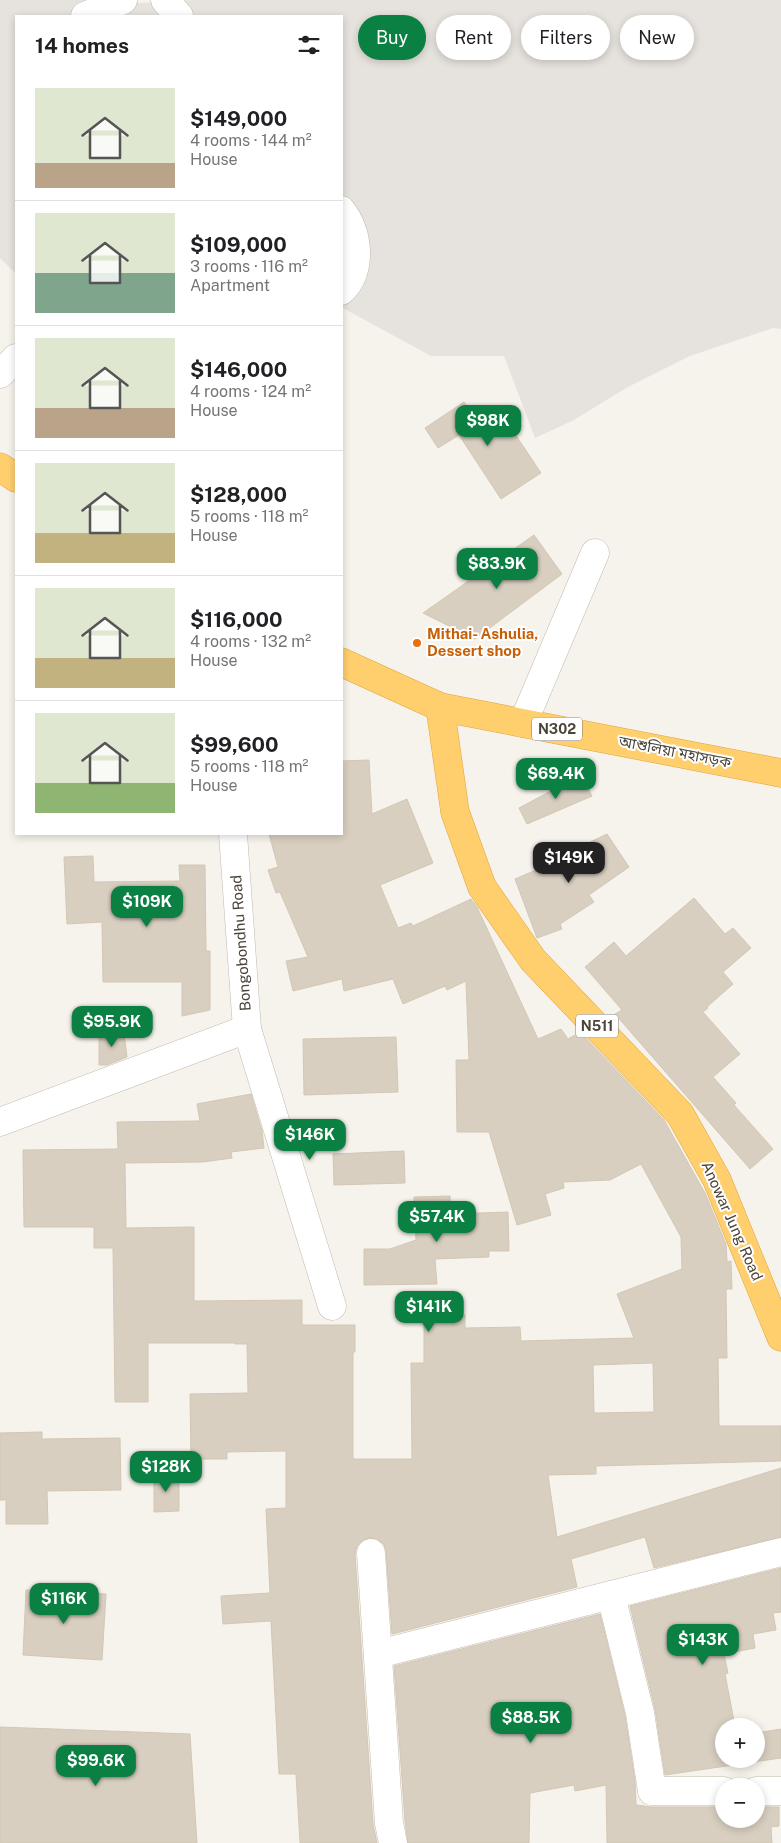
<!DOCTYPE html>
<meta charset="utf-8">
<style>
:root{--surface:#fff;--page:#f6f6f6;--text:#202124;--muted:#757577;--line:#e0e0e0;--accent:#0b8043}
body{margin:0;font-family:"Public Sans","Noto Sans Bengali",sans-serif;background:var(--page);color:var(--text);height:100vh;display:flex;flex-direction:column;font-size:19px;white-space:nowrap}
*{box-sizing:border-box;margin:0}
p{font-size:16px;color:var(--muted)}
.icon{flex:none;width:28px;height:28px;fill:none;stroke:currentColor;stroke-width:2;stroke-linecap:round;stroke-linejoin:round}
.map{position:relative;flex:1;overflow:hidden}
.sheet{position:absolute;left:15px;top:15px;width:328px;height:820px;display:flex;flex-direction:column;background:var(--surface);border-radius:0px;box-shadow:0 2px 8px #0003}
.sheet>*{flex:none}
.top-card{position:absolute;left:358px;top:15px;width:348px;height:45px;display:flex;gap:10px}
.fabs{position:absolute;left:715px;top:1718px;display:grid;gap:10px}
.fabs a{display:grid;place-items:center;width:50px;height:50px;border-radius:50%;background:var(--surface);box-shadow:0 2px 8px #0003;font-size:25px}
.price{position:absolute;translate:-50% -42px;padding:0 11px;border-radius:10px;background:var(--accent);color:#fff;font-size:16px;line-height:32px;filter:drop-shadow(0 1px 2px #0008)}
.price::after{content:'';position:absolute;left:50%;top:30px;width:15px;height:11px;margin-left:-8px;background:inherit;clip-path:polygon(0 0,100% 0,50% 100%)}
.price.selected{background:#222;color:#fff}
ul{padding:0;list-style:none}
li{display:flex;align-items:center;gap:15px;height:125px;padding:0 20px}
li+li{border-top:1px solid var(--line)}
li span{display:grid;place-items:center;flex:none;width:140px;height:100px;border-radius:0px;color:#555}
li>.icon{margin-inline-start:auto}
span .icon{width:60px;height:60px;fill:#fffc;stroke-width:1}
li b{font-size:21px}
h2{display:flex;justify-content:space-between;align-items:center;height:60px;padding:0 20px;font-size:21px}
.tag{padding:0 18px;border-radius:22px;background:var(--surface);box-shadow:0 2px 8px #0003;font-size:18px;line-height:45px}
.tag.selected{background:var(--accent);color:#fff}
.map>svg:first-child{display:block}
.industrial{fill:#e6e2dd}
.building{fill:#d8cfc1;stroke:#d3c7b4;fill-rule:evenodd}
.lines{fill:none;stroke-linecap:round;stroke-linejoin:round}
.minor-casing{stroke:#c2bbae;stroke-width:29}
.highway-casing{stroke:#e0a43c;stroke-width:29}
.minor{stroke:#fff;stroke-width:28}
.highway{stroke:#ffcf6e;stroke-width:28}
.food-dot{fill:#e8710a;stroke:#fff;stroke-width:2}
.labels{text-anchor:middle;stroke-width:4;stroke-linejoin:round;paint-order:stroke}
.shield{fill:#fff;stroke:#817c74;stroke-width:1}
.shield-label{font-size:14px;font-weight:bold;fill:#4b4439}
.food-label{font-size:15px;font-weight:bold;fill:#c56008;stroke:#fff;text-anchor:start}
.street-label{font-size:15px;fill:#4b4439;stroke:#fff}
</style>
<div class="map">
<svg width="781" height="1843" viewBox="0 0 781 1843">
<rect width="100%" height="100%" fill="#f6f3ec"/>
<path class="industrial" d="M0 0H136L139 3 194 0H781V329L773 328 690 356 628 387 572 421 535 438 504 356H431L341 307V16H16V274L0 258Z"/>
<g class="building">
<path d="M464 402 477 421 497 407 541 473 501 499 459 435 438 448 425 428Z"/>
<path d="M534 535 562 574 475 639 423 613Z"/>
<path d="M369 760 372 814 407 799 433 863 380 885 398 928 411 923 413 926 471 899 477 907 538 1039 561 1029 568 1039 580 1032 664 1120 705 1193 726 1244 727 1262 731 1261 732 1289H726L727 1358H718L719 1426H781V1461L596 1466V1474L548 1475 557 1537 781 1468V1537L654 1568 645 1537 571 1559 577 1587 392 1634 386 1551 384 1544 377 1539 369 1538 363 1540 357 1546 355 1554 373 1824 377 1843H300L296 1774H279L271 1621 223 1624 221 1596 270 1593 266 1509 286 1508V1451L227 1452V1459H191L190 1394 248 1393 247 1344H235V1343H148V1402H115L113 1248H94V1227H24L23 1150 118 1149 117 1122 200 1121 197 1104 251 1094 262 1131 264 1148 231 1152 232 1158 203 1162 125 1163 126 1228 194 1227V1301L302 1300V1325H355V1352H353V1459H412L411 1363H424V1315H465V1328L520 1327 521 1341 634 1338 617 1294 682 1269 681 1237 641 1164 610 1180 563 1182 564 1188 545 1194 551 1215 517 1225 489 1132H457L456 1060H469L466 981 447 990 445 986 403 1004 393 979 344 991 342 979 293 991 286 961 308 957 280 892 276 893 268 870 278 867 269 834H341V761ZM653 1363 654 1412 594 1413 593 1365Z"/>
<path d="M581 775 592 796 527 824 519 808Z"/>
<path d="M607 834 629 867 589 895 594 902 560 924 562 929 537 938 515 879 581 851 580 847Z"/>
<path d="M93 856 94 882 180 881 179 865H205L206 951H210V1010L182 1016V982H103L102 922 67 924 64 857Z"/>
<path d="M694 898 725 934 733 928 751 948 723 972 733 984 707 1007 708 1008 703 1012 740 1054 713 1077 736 1103 734 1105 773 1149 750 1169 615 1014 622 1010 585 967 614 942 626 956Z"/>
<path d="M99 1034H124L127 1057 107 1065H99Z"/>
<path d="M396 1037 398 1092 304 1095 303 1039Z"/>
<path d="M404 1151 405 1183 334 1185 333 1154Z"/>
<path d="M450 1196 451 1214 508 1212 509 1251H489V1257L435 1259 437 1284 364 1285V1249H390L416 1240 414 1197Z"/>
<path d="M42 1432V1439L120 1438 121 1490 47 1491 48 1524H6V1500H0V1433Z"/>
<path d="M154 1474H179V1511L154 1512Z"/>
<path d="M781 1568V1612L773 1613 776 1630 753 1634 755 1648 724 1654 728 1673 725 1674 735 1726H724V1759H756V1733L781 1729V1758L665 1775 655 1709 630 1606Z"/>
<path d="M26 1590 106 1594 102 1660 23 1655Z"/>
<path d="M600 1614 625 1716 635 1781 636 1805 652 1807H724V1819H756V1807H779V1826L771 1827 772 1843H607L606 1785 575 1791 574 1785 530 1793 529 1843H408L405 1821 394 1666Z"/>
<path d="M0 1727 190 1734 197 1843H0Z"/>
</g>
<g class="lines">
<defs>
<g id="minor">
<path d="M165 0 179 16"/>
<path d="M85 16 123 0"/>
<path d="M341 210C359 232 363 272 341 291"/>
<path d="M0 374 16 358"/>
<path d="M523 723 595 553"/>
<path d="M247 1029 332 1306"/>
<path d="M0 1122 247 1029 233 834"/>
<path d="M371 1553 389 1823 393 1843"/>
<path d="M611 1595 640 1713 652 1791H724"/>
<path d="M378 1654 781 1552"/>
<path d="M756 1791H781"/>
</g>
<g id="highway">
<path d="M0 467 16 478"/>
<path d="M341 662 440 707 781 773"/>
<path d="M440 707 455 812 482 887 533 960 680 1114 717 1180 781 1337"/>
</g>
</defs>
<use href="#minor" class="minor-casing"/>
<use href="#highway" class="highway-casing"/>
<use href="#minor" class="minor"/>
<use href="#highway" class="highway"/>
</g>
<circle class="food-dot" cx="417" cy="643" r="5"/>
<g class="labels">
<g class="shield">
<rect x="532" y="717.5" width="50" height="23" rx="4"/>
<rect x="576" y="1014.5" width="42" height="23" rx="4"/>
</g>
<g class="shield-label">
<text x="557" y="734">N302</text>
<text x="597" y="1031">N511</text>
</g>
<g class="food-label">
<text x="427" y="639">Mithai- Ashulia,<tspan x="427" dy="17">Dessert shop</tspan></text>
</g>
<g class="street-label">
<text transform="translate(675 752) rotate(11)" y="5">আশুলিয়া মহাসড়ক</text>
<text transform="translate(241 943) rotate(-94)" y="5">Bongobondhu Road</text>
<text transform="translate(732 1221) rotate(66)" y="5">Anowar Jung Road</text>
</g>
</g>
</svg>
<div class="fabs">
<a>+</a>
<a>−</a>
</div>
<b class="price" style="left:488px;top:447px">$98K</b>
<b class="price" style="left:497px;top:590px">$83.9K</b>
<b class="price" style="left:556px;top:800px">$69.4K</b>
<b class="price selected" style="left:569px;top:884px">$149K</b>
<b class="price" style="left:147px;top:928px">$109K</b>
<b class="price" style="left:112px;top:1048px">$95.9K</b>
<b class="price" style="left:310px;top:1161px">$146K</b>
<b class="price" style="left:437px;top:1243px">$57.4K</b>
<b class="price" style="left:429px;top:1333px">$141K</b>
<b class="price" style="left:166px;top:1493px">$128K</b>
<b class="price" style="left:64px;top:1625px">$116K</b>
<b class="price" style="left:703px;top:1666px">$143K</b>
<b class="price" style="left:531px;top:1744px">$88.5K</b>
<b class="price" style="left:96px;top:1787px">$99.6K</b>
<div class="top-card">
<a class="tag selected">Buy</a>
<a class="tag">Rent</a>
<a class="tag">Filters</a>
<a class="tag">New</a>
</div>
<section class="sheet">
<h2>14 homes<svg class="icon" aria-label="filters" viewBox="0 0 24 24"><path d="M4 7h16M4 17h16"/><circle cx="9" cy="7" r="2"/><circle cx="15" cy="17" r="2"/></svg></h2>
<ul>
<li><span style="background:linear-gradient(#dfe7d0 75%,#b9a48a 0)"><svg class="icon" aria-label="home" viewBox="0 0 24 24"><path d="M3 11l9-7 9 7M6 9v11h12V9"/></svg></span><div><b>$149,000</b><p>4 rooms · 144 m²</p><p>House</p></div></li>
<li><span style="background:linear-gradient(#dfe7d0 60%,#7fa58c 0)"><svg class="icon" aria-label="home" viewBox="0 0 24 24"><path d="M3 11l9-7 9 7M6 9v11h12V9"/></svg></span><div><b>$109,000</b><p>3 rooms · 116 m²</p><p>Apartment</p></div></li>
<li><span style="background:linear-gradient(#dfe7d0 70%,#b9a48a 0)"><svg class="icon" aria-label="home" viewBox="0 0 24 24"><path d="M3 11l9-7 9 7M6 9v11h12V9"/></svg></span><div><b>$146,000</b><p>4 rooms · 124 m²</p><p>House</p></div></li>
<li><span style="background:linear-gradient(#dfe7d0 70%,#c2b280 0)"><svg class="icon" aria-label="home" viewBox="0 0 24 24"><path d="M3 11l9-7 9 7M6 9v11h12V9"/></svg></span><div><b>$128,000</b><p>5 rooms · 118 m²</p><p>House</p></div></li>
<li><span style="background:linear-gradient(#dfe7d0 70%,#c2b280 0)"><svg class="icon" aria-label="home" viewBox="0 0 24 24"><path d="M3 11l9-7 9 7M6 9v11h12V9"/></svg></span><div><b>$116,000</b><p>4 rooms · 132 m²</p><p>House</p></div></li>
<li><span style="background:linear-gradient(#dfe7d0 70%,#8fb573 0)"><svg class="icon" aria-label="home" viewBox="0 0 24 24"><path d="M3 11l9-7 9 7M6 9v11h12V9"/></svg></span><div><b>$99,600</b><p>5 rooms · 118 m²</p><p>House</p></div></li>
</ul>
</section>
</div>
